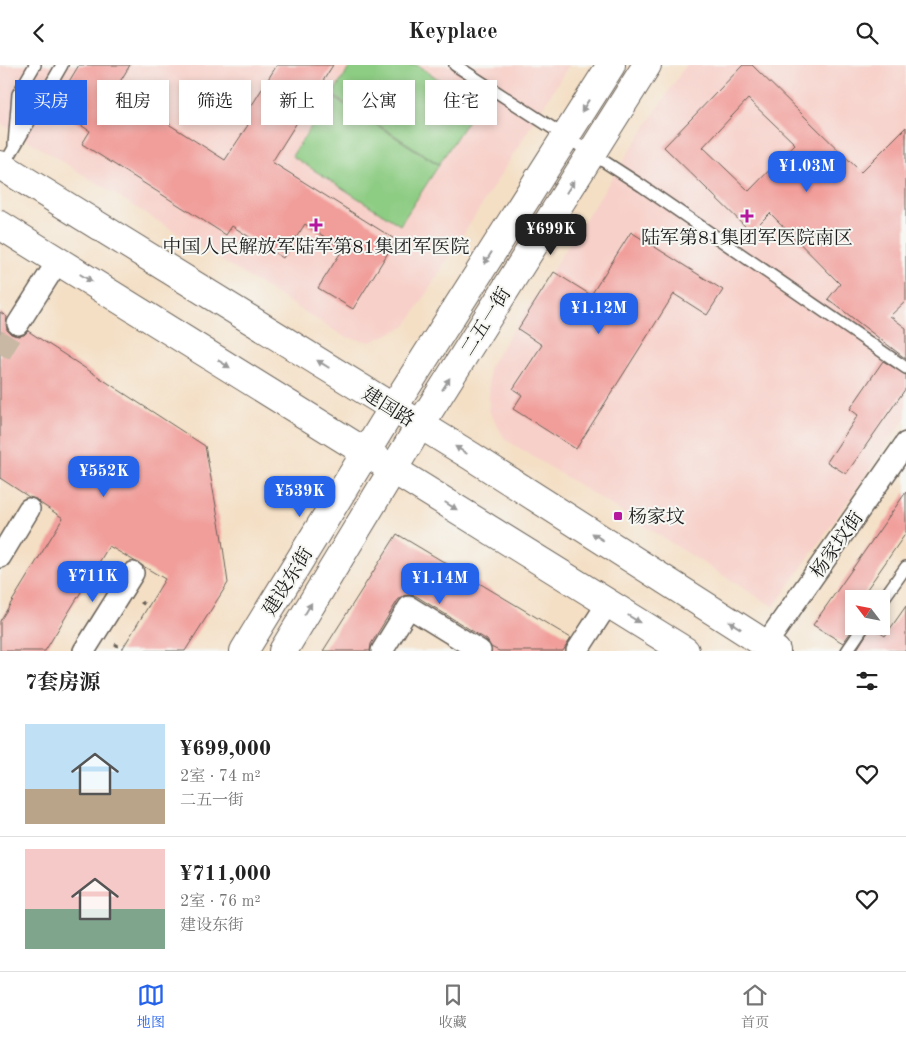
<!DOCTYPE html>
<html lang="zh">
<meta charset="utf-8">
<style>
:root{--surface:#fff;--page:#f2f2f2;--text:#222;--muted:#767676;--line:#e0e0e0;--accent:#2563eb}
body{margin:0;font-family:"Old Standard TT","Noto Serif SC",serif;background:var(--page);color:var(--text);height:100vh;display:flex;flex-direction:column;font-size:19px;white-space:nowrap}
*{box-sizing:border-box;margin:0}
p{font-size:16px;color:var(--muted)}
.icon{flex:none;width:28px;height:28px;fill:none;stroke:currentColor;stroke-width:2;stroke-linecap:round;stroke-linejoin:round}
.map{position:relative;height:586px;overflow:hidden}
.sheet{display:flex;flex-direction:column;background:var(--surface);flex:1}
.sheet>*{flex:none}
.banner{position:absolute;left:15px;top:15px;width:500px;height:45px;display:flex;gap:10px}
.needle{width:32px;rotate:302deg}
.buttons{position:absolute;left:845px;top:525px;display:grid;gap:10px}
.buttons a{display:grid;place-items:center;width:45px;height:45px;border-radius:0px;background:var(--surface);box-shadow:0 2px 8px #0003;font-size:25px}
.price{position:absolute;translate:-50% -42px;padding:0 11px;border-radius:10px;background:var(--accent);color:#fff;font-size:16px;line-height:32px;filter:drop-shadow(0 1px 2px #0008)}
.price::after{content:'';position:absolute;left:50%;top:30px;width:15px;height:11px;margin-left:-8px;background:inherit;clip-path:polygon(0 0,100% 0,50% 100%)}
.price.selected{background:#222;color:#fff}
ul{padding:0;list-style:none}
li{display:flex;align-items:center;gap:15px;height:125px;padding:0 25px}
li+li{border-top:1px solid var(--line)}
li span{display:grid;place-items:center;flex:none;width:140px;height:100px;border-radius:0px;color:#555}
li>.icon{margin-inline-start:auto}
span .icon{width:60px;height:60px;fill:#fffc;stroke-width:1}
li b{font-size:21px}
h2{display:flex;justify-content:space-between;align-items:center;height:60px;padding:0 25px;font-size:21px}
.pill{padding:0 18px;border-radius:0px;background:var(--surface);box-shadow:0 2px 8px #0003;font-size:18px;line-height:45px}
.pill.selected{background:var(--accent);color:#fff}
header{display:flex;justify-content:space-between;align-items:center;height:65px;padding:0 25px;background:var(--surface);font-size:22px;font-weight:700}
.tabs{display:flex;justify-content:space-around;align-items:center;height:70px;border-top:1px solid var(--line);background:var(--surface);font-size:14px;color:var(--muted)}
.tabs a{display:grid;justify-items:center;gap:2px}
.tabs .selected{color:var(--accent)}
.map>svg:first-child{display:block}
.built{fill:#f7d0c9}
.green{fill:#8dcc83;stroke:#547450}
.building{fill:#f19d9a;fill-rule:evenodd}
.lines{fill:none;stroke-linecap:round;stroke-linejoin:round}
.street-tunnel{stroke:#c9b8a3;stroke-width:21;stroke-dasharray:21 11;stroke-linecap:butt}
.lane-casing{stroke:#686057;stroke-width:14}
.street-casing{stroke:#686057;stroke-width:24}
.secondary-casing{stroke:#686057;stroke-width:30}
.primary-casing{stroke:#686057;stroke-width:30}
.path{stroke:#686057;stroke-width:3;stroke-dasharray:4 4;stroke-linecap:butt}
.lane{stroke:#fff;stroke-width:11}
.street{stroke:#fff;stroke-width:21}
.secondary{stroke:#fff;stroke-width:28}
.primary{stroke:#fff;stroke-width:28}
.oneway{fill:#999}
.poi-dot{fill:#b5179e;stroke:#f6f6f2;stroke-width:2}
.labels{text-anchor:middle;stroke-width:4;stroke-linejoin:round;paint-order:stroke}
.poi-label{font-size:19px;fill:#1c1c1c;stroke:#f6f6f2}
.street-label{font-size:19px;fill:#1c1c1c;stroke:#f6f6f2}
</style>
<header><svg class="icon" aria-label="back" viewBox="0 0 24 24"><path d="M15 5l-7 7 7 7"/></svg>Keyplace<svg class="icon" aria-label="search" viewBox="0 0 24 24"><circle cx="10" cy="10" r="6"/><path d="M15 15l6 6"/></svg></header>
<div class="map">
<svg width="906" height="586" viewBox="0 0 906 586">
<rect width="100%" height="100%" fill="#f6f6f2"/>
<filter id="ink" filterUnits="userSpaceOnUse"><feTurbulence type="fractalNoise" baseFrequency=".02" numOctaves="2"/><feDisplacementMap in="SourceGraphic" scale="10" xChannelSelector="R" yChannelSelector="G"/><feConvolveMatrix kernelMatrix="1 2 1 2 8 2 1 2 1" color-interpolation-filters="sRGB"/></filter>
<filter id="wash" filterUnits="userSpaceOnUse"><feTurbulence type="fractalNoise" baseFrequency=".0096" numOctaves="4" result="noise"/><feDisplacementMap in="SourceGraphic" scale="20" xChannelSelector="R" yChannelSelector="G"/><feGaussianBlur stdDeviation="1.12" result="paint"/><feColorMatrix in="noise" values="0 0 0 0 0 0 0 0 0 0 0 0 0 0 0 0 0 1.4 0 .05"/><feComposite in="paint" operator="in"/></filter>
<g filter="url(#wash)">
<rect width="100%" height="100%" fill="#f4dfc5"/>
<g class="built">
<path d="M0 0H569L406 261 371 277 345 272 0 58Z"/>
<path d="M686 0H906V353L774 542 505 374 489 345V302Z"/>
</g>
<g class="green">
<path d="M351 0H417L478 40 439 99 332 30Z"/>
<path d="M331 31 439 100 400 160 292 91Z"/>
</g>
<g id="blocks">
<g class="building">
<path d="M79 0H130L115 25 225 95 248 60 242 56 277 0H333L272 97 396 175 353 244 318 223 343 184 305 159 283 193 232 161 226 170 82 79 90 66 53 43Z"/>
<path d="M743 0H752L861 107 906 62V236L890 251 906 263V294L828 234 840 219 770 148 751 167 664 82ZM748 34 795 79 749 126 703 82Z"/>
<path d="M631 167 723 225 707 250 674 229 576 384 513 344 522 330 513 324 542 280 518 264 554 207 591 230Z"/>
<path d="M0 247 7 252 6 259 7 265 11 269 18 271 24 270 28 266 205 381 221 468 228 518 185 586H121L165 514 109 481 45 586H0V556L63 453 40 438 36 434 29 432 0 413Z"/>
<path d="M883 296 906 310V323L846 409 827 397 858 350 850 344Z"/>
<path d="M906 427V468L860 534H854V543L850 549 854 551 855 561 843 578 813 560Z"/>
<path d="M397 469 571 573 563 586H499L491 582 487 575 416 531 409 530 403 531 398 535 371 579 370 586H323Z"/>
<path d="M906 541V586H856L871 562 885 571Z"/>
</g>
</g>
</g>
<g filter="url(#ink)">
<use href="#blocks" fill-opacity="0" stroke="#686057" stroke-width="1"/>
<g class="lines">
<path class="street-tunnel" d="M0 289 18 259"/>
<defs>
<g id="lane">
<path d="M455 0 642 121 906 303"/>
<path d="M14 80 18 29 35 0"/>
<path d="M3 102 62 0"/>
<path d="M881 537 906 502"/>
<path d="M847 586 864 561"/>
</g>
<g id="street">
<path d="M18 259 58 196"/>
<path d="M0 492 29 444"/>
<path d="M766 579 906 378"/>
<path d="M84 586 133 508"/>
<path d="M382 586 409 542 480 586"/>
<path d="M577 586 608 538"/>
</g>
<g id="secondary">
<path d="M244 586 393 343 611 0"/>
<path d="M283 586 420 360 647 0"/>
</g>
<g id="primary">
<path d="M0 100 471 391 776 586"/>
<path d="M0 160 685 586"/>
</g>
</defs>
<use href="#lane" class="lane-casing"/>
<use href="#street" class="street-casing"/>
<use href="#secondary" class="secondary-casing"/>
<use href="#primary" class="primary-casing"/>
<g class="path">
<path d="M141 537 148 542"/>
<path d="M115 579 123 584"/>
</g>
<use href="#lane" class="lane"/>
<use href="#street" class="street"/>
<use href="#secondary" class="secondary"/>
<use href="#primary" class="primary"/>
</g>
<defs><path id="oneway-solid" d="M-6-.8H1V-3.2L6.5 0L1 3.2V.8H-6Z" transform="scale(1.25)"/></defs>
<g class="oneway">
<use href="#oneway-solid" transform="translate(585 41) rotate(122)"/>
<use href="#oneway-solid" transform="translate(570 122) rotate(-58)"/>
<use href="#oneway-solid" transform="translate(488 193) rotate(122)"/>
<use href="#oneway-solid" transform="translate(86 213) rotate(32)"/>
<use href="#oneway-solid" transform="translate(224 299) rotate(32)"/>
<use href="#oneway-solid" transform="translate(323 299) rotate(-148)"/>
<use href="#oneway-solid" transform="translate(446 319) rotate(-58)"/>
<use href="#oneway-solid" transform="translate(461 385) rotate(-148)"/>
<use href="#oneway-solid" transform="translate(451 441) rotate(32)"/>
<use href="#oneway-solid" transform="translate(598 472) rotate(-147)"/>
<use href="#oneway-solid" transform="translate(308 544) rotate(-59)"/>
<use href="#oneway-solid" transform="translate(634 554) rotate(32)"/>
<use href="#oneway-solid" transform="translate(735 560) rotate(-147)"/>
</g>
</g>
<g class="poi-dot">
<path d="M744.5 143.5h5v5h5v5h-5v5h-5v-5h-5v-5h5z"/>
<path d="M313.5 152.5h5v5h5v5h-5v5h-5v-5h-5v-5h5z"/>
<rect x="613" y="446" width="10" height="10" rx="2.5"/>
</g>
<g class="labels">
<g class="poi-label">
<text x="747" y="179">陆军第81集团军医院南区</text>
<text x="316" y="188">中国人民解放军陆军第81集团军医院</text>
<text x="628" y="458" text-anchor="start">杨家坟</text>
</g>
<g class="street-label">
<text transform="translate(485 256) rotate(-58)" y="7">二五一街</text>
<text transform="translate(389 341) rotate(32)" y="7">建国路</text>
<text transform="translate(836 479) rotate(-55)" y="7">杨家坟街</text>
<text transform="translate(287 516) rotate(-58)" y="7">建设东街</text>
</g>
</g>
</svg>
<div class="buttons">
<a><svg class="needle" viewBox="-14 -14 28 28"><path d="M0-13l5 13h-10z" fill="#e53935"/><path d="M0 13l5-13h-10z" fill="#767676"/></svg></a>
</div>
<b class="price" style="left:807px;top:128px">¥1.03M</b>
<b class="price selected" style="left:551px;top:191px">¥699K</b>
<b class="price" style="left:599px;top:270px">¥1.12M</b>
<b class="price" style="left:104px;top:433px">¥552K</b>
<b class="price" style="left:300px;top:453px">¥539K</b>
<b class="price" style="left:93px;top:538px">¥711K</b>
<b class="price" style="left:440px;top:540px">¥1.14M</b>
<div class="banner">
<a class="pill selected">买房</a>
<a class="pill">租房</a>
<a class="pill">筛选</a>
<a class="pill">新上</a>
<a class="pill">公寓</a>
<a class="pill">住宅</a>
</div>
</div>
<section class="sheet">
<h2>7套房源<svg class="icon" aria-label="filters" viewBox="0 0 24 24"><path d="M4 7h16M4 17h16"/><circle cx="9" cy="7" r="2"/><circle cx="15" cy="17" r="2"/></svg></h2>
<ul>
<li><span style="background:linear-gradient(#bfe0f5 65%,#b9a48a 0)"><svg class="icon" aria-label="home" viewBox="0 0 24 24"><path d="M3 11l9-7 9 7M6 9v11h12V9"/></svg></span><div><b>¥699,000</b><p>2室 · 74 m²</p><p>二五一街</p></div><svg class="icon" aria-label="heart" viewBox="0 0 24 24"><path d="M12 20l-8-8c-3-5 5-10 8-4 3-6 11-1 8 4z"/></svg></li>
<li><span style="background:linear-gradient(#f6c9c9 60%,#7fa58c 0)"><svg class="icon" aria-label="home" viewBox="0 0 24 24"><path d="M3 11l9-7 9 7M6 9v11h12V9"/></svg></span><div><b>¥711,000</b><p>2室 · 76 m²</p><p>建设东街</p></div><svg class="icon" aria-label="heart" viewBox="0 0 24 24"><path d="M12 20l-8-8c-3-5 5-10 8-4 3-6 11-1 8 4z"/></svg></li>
</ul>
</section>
<nav class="tabs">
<a class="selected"><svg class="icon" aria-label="map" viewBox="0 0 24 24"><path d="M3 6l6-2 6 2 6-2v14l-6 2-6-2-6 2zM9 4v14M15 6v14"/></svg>地图</a>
<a><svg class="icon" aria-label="saved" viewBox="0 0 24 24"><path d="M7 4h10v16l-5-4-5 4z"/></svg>收藏</a>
<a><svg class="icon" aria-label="home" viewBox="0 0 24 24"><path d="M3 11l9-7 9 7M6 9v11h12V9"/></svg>首页</a>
</nav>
